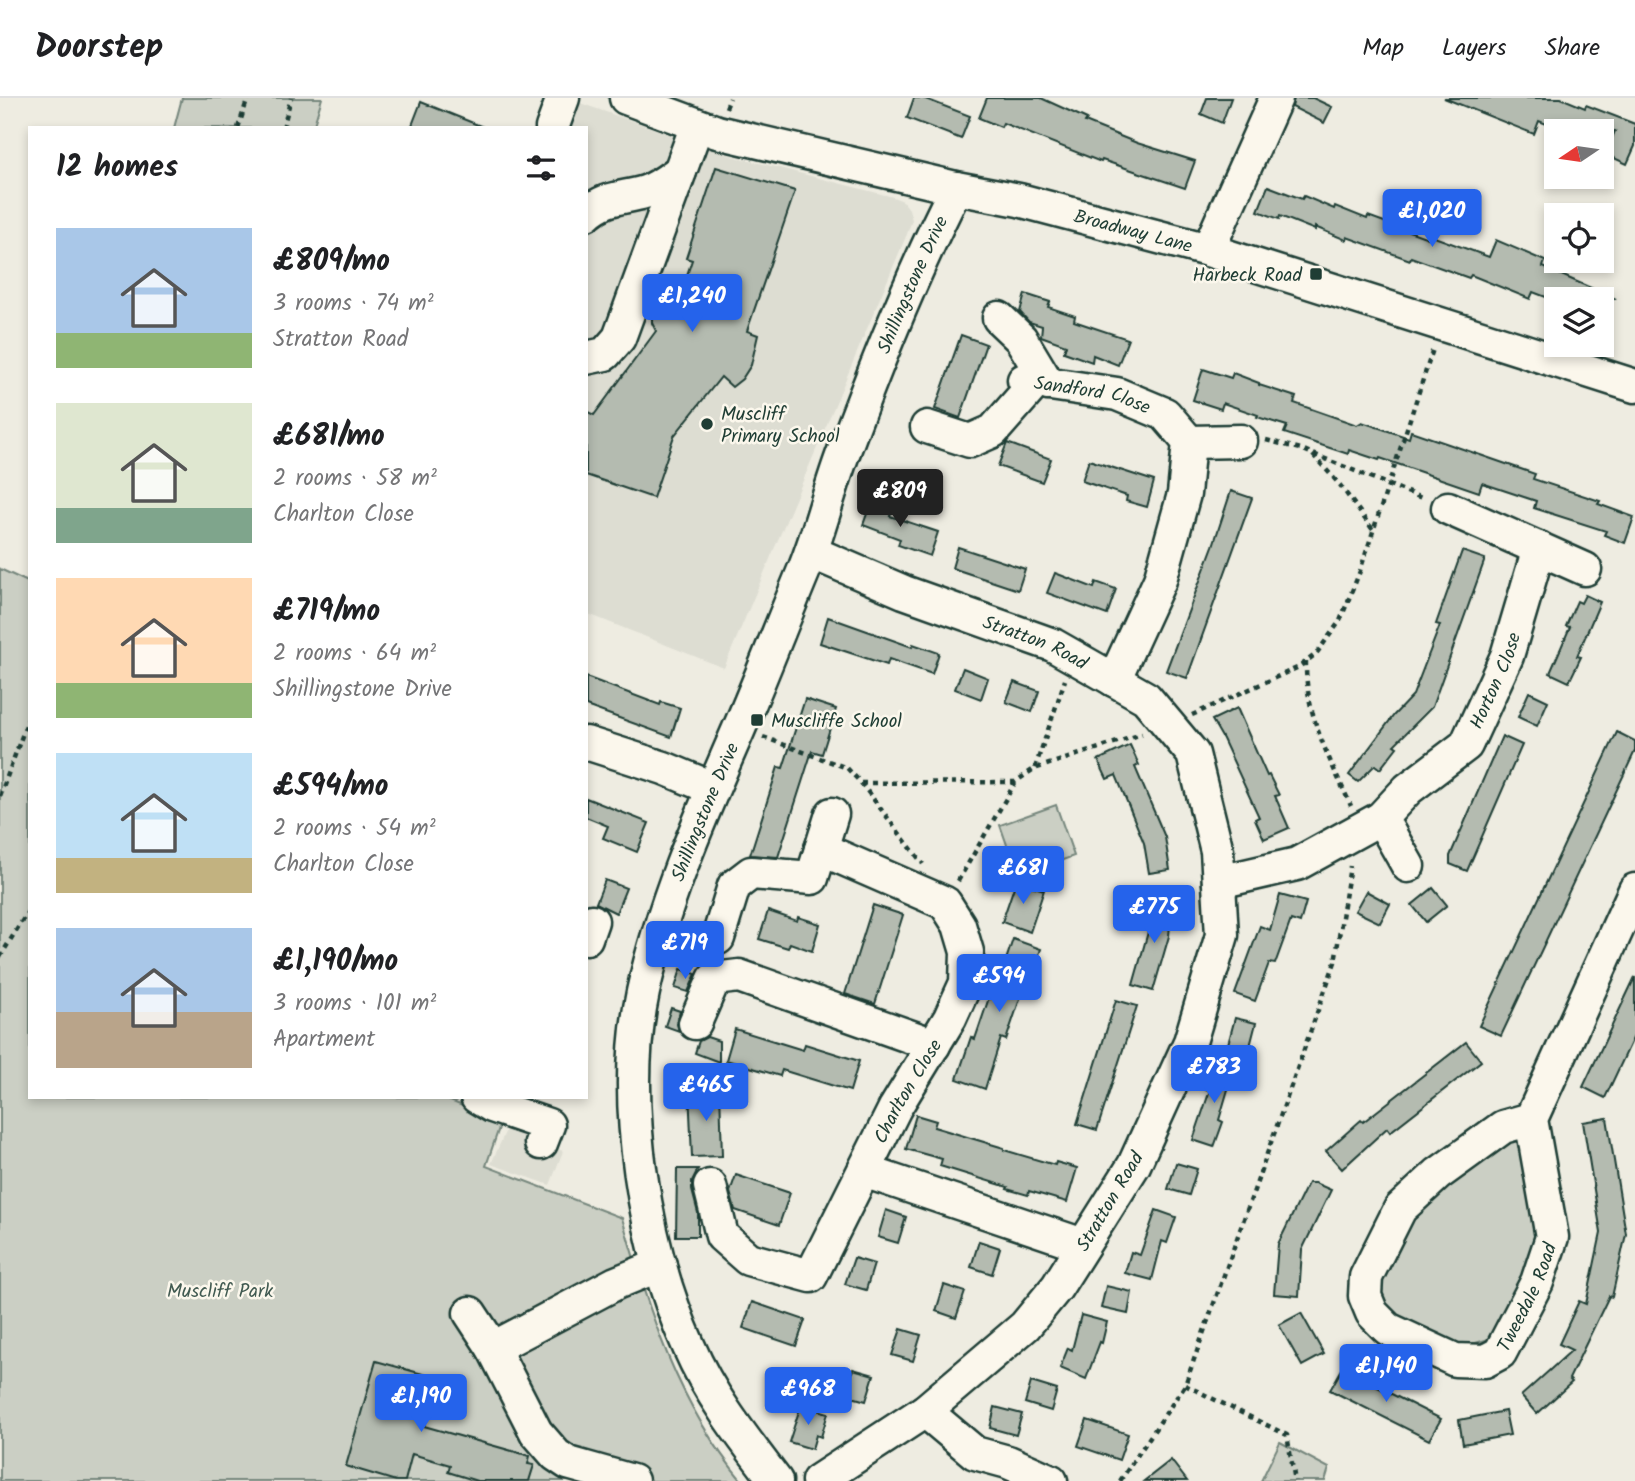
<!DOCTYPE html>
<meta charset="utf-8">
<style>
:root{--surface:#fff;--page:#f6f6f6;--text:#202124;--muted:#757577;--line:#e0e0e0;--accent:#2563eb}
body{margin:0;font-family:Kalam,sans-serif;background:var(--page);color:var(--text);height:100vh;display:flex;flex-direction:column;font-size:26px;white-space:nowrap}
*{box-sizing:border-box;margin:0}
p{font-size:23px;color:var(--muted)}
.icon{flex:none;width:38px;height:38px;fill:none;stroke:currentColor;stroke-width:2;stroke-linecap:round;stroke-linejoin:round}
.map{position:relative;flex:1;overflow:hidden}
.sheet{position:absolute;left:28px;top:28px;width:560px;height:973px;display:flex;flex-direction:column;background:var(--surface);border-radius:0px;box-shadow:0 4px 10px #0003}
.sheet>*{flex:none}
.needle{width:46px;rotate:257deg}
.controls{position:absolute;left:1544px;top:21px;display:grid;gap:14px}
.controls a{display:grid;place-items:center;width:70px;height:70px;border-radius:0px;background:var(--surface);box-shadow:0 4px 10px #0003;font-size:35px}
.price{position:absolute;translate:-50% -60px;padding:0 16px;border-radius:7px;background:var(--accent);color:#fff;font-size:23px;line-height:46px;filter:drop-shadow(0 2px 4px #0008)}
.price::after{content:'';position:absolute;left:50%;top:42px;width:21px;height:16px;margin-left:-10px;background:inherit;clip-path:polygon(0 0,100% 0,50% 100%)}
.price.current{background:#222;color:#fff}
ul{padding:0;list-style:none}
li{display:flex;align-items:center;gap:21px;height:175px;padding:0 28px}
li span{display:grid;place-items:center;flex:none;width:196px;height:140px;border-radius:0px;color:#555}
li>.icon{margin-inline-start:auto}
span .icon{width:84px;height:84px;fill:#fffc;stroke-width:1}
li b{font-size:30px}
h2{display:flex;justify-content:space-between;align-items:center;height:84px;padding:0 28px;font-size:30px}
header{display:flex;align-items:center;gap:42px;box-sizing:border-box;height:98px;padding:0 35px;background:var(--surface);border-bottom:2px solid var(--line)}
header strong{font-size:33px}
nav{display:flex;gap:38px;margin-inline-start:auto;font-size:24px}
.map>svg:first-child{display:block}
.built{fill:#ddddd2}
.green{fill:#cbcfc4;stroke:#75867c;stroke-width:2}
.building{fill:#b4bbb0;stroke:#1f3d34;stroke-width:2}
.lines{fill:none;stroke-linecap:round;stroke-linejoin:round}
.minor-casing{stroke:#1f3d34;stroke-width:37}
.path{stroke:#1f3d34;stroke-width:4.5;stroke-dasharray:5 5;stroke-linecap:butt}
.minor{stroke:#fbf7ec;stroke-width:32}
.poi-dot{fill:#1f3d34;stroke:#fbf7ec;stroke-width:2.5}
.labels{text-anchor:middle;stroke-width:5;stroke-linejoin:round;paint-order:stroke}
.street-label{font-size:19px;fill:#1f3d34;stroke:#fbf7ec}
.poi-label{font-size:19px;fill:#1f3d34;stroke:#fbf7ec;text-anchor:start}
.park-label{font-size:19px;fill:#415a51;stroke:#fbf7ec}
</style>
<header>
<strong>Doorstep</strong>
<nav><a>Map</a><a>Layers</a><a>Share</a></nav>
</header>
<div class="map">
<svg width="1635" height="1383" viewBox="0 0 1635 1383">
<rect width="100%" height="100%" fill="#eeece1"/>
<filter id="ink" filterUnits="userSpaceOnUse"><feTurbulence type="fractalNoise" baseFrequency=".0143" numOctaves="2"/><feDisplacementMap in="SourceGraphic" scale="14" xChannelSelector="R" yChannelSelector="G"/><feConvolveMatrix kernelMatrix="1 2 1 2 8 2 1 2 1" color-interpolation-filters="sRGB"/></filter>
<g filter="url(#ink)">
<g class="built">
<path d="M580 5 732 58 893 99 903 103 909 111 912 122 907 136 724 570 586 515V30H571Z"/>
<path d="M506 1032 563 1053 550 1087 491 1066Z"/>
</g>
<g class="green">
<path d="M182 0H322L313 30H174Z"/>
<path d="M0 471 30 485V999H441L501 1024 486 1068 622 1120C650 1216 677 1305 742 1383H0Z"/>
<path d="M1056 707 1074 758 1018 778 1000 727Z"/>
<path d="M1513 1037 1522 1047 1537 1141 1500 1233 1489 1241 1462 1249 1385 1216 1373 1184 1404 1113Z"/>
<path d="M1280 1344 1329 1370 1325 1383H1261Z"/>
</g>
<g class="building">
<path d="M914 0H923L970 18 961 41 907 20Z"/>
<path d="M987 0H1041L1087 21 1085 24 1137 45 1195 63 1185 90 1102 62 1101 64 1003 25 1001 29 979 20Z"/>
<path d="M1207 0H1231L1222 25 1201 16Z"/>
<path d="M1294 0H1313L1332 9 1324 25 1292 9Z"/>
<path d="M1444 0H1561L1585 10 1586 7 1635 26V48L1627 66 1605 56 1615 33H1565L1539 23 1534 36Z"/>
<path d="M421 4 483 29V30H411Z"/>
<path d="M716 69 795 93 747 233 758 237 751 267 742 281 732 289 721 279 674 338 653 400 586 377V313L594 317 656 233 652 225V215L656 205 665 199 681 195 692 162 686 160Z"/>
<path d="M1268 88 1302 101 1304 98 1334 111 1335 108 1367 121 1368 118 1428 140 1429 137 1489 159 1496 142 1545 163 1543 169 1616 201H1551L1533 194 1530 201 1471 177 1469 180 1411 159 1410 162 1347 139 1346 142 1315 129V132L1280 118 1279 121 1258 113Z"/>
<path d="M1025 196 1050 204 1048 209 1075 218 1074 223 1128 241 1118 267 1093 257 1092 264 1064 254 1066 247 1041 238 1042 228 1029 224 1020 214Z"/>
<path d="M961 237 986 246 960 320 935 311Z"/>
<path d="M1203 271 1231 280 1233 275 1259 285V287L1296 299 1294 305 1357 327 1362 324 1409 340 1411 333 1535 376 1533 381 1600 403 1598 406 1634 419 1625 445 1604 437 1606 433 1534 410 1536 403 1482 385 1479 394 1380 360 1379 362 1349 352 1348 356 1284 335 1287 328 1257 319 1258 317 1223 305 1221 311 1193 302Z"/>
<path d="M1007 345 1051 361 1042 384 998 368Z"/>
<path d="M1089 362 1154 383 1147 409 1126 403 1127 398 1082 383Z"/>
<path d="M1231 393 1252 400 1187 580 1166 573 1213 448Z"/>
<path d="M872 402 893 409 890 418 938 434 930 458 898 447 900 441 863 427Z"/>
<path d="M958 449 1025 471 1018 492 952 470Z"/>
<path d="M1462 453 1485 461 1432 609 1394 647 1397 649 1380 671 1375 667 1358 684 1349 677 1394 617 1413 597 1440 527 1436 526Z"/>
<path d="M1055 475 1094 490 1096 484 1116 491 1107 517 1047 495Z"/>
<path d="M1585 497 1600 504 1577 558 1581 559 1569 584 1550 575 1570 529 1566 528 1577 503 1581 505Z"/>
<path d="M828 519 912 549 913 546 939 555 932 576 889 561 887 567 820 545Z"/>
<path d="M963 570 988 580 981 601 955 591Z"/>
<path d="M586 579 660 607 661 604 680 610 671 639 586 608Z"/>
<path d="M1014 584 1039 593 1032 614 1006 604Z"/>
<path d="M1529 594 1548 603 1537 628 1518 619Z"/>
<path d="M805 601 836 611 822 656 812 653 778 759 750 757 778 669 783 670Z"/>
<path d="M1237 610 1267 678 1269 677 1279 697 1275 698 1289 730 1264 741 1255 721 1259 719 1223 641 1212 622Z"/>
<path d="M1617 634 1635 643V653L1501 938 1479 928Z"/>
<path d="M1502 638 1522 647 1467 773 1450 766V758Z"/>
<path d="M1130 647 1139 667 1135 669 1165 739 1170 772 1149 775 1144 745 1116 677 1107 681 1098 662Z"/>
<path d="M586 700 649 725 637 754 603 740 608 728 586 719Z"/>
<path d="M605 782 626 790 616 815 596 805Z"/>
<path d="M1016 783 1044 792 1030 834 1002 824Z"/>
<path d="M1433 790 1447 807 1426 824 1412 807Z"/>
<path d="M1366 793 1390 806 1380 825 1355 813Z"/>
<path d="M1280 797 1306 804 1300 825 1291 822 1275 866 1269 865 1255 903 1235 896 1260 828 1270 832Z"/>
<path d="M1151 803 1172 805 1169 838 1153 893 1133 887 1148 834Z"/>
<path d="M873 807 903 817 875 906 845 896Z"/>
<path d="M768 813 797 823 798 819 820 826 812 853 790 845 788 850 759 841Z"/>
<path d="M684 827 701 833 697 852 678 845Z"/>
<path d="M1013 841 1041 851 1026 893 1023 892 1006 942 1001 940 985 991 957 981 971 939 975 941 992 891 996 892Z"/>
<path d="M681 871 696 876 688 894 675 890Z"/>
<path d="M1635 879V936L1605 1000 1583 989Z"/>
<path d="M1116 902 1137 908 1097 1032 1077 1026Z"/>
<path d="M671 910 680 913 677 926 679 933 665 928Z"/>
<path d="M1235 920 1256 925 1249 952 1228 946Z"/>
<path d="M735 931 803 952 805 946 859 963 850 993 782 972 780 978 726 962Z"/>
<path d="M707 939 719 943V964L695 955 699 943Z"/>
<path d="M1466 944 1481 963 1390 1034 1387 1030 1342 1071 1326 1053 1361 1022 1363 1024Z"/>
<path d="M1213 965 1234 971 1219 1022 1223 1024 1214 1049 1193 1042 1210 992 1206 991Z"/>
<path d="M720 991 722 1058 692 1059 689 992Z"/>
<path d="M916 1017 936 1023 934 1029 1004 1050V1052L1055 1067 1056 1064 1077 1070 1067 1104 1029 1093 1028 1097 1007 1091 1008 1089 940 1068 942 1061 906 1051Z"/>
<path d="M1607 1020 1626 1136 1612 1199 1609 1198 1569 1281 1572 1284 1537 1316 1521 1298 1572 1252 1559 1246 1579 1203 1586 1206 1601 1135 1583 1024Z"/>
<path d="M1176 1065 1197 1071 1189 1097 1168 1091Z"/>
<path d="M677 1071H698L692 1083V1092L698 1115V1138H676Z"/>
<path d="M736 1077 790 1095 779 1127 735 1112 730 1094Z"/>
<path d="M1308 1085H1315L1331 1092 1302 1152 1299 1198 1274 1196 1278 1146Z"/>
<path d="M886 1112 906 1119 898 1145 878 1139Z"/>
<path d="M1156 1112 1176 1119 1167 1145 1162 1143 1152 1182 1125 1175 1131 1154 1140 1157Z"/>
<path d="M979 1143 1000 1150 992 1176 971 1169Z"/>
<path d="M854 1160 874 1166 866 1192 845 1186Z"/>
<path d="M944 1187 965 1194 956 1220 936 1213Z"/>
<path d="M1106 1188 1132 1194 1128 1216 1101 1210Z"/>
<path d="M752 1204 805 1222 796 1248 743 1230Z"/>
<path d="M1301 1215 1324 1256 1302 1268 1279 1227Z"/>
<path d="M1081 1217 1107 1224 1102 1245 1100 1244 1086 1281 1060 1270 1068 1250 1072 1252Z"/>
<path d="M901 1231 921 1237 913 1263 892 1257Z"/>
<path d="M376 1263 437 1280 424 1328 530 1358 528 1366 534 1367 529 1383H477L448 1374 450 1367 412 1356 405 1383H396L346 1368Z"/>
<path d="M853 1271 874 1277 866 1303 845 1297Z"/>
<path d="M1342 1271 1441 1321 1429 1342 1330 1292Z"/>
<path d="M1031 1284 1057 1292 1051 1313 1025 1305Z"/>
<path d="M801 1307 828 1315 821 1339 816 1337 812 1351 789 1344Z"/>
<path d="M995 1309 1022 1316 1016 1337 990 1330Z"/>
<path d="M1505 1313 1510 1337 1463 1346 1459 1322Z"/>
<path d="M1087 1322 1128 1336 1119 1362 1078 1348Z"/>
<path d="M1171 1362 1187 1383H1144Z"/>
</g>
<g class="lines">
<defs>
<g id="minor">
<path id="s1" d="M626 0 717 34 956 90 1019 102 1208 152 1635 288"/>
<path d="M552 30 563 0"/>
<path d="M586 116C606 98 621 101 645 94 658 90 669 81 680 73"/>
<path d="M1208 152 1276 0"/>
<path d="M999 220 1021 241 1048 286"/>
<path d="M586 260 605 256 619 240 697 27"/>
<path id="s2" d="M1024 282 1117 296 1165 316 1189 344 1184 396 1160 482 1114 582"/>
<path d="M927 329 970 343 993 333 1036 284"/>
<path d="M1189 344 1241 343"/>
<path d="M1448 410 1585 471"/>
<path id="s3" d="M811 454 904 494 1053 547 1146 600 1193 656 1217 753 1222 837 1190 944 1134 1067 1057 1189 1025 1228 925 1313 818 1383"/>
<path d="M586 645 664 670 712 690"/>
<path d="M1381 720 1408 768"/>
<path id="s4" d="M1219 784 1297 766 1381 720 1408 691 1466 647 1507 558 1539 450"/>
<path d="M586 840 592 823"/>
<path d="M718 840 734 788 751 775 812 780 832 716"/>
<path d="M695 925 714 881 739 878 934 947"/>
<path d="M477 999 492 1008 548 1027 541 1045"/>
<path id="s5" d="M1531 1021 1503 1029 1438 1076 1400 1111 1366 1179 1365 1198 1372 1215 1388 1231 1455 1262 1485 1263 1500 1255 1537 1184 1552 1139 1531 1021 1635 792"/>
<path d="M864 1073 1083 1147"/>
<path id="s6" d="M710 1088 722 1138 748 1161 811 1178 895 1010 950 920 966 885 967 854 959 827 945 805 821 751"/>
<path d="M470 1215 493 1250 536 1334 556 1357 568 1365 632 1383"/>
<path d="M493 1250 616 1185 660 1167"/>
<path d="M925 1313 975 1355 1008 1364 1051 1383"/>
<path id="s7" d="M776 1383C744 1341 710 1298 689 1249 644 1149 620 1002 643 894 663 803 701 718 738 633 761 580 782 525 804 472 820 433 829 392 844 353 877 264 913 174 956 90"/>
</g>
</defs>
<use href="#minor" class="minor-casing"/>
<g class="path">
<path d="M726 10 730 0"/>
<path d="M238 30 248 0"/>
<path d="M283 30 291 0"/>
<path d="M1266 342 1301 351 1424 401"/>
<path d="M1313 357 1340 387 1373 432"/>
<path d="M1306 563C1305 618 1329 659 1351 708"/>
<path d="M1192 617 1299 569 1316 556 1340 523 1360 473 1433 251"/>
<path d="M763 639 847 670 861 685 923 766"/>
<path d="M1035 670 1065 582"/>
<path d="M861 685 1015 684 1034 671 1142 636"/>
<path d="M0 698 30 616"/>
<path d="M958 783 1015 685"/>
<path d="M0 859 30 810"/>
<path d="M1185 1287 1287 1337 1295 1383"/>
<path d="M1120 1383 1185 1287 1335 864 1350 768"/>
</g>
<use href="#minor" class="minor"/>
</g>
</g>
<g class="poi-dot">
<rect x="1309" y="169" width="14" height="14" rx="3.5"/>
<circle cx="707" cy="326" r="7"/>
<rect x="750" y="615" width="14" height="14" rx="3.5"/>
</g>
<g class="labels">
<g class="street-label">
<text dy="7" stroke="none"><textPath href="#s1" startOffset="525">Broadway Lane</textPath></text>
<text dy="7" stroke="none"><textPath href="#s7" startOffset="1281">Shillingstone Drive</textPath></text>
<text dy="7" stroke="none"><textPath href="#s2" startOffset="70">Sandford Close</textPath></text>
<text dy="7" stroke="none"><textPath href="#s3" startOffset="242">Stratton Road</textPath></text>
<text dy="7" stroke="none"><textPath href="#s4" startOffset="359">Horton Close</textPath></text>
<text dy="7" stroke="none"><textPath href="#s7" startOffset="714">Shillingstone Drive</textPath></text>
<text dy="7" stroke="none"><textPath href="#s6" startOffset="360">Charlton Close</textPath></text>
<text transform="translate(1109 1103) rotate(-59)" y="7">Stratton Road</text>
<text dy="7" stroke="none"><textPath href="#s5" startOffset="480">Tweedale Road</textPath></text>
</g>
<g class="poi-label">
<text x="1302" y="183" text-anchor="end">Harbeck Road</text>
<text x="721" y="322">Muscliff<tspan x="721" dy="22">Primary School</tspan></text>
<text x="771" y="629">Muscliffe School</text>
</g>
<g class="park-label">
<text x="220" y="1199">Muscliff Park</text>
</g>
</g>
</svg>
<div class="controls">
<a><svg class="needle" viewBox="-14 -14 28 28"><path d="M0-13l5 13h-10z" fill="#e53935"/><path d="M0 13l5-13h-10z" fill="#757577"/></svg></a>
<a><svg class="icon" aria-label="locate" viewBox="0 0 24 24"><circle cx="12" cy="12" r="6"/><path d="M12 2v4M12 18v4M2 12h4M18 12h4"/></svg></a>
<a><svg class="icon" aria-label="layers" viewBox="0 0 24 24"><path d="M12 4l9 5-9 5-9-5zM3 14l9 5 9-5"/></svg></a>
</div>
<b class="price" style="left:1432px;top:151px">£1,020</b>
<b class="price" style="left:692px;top:236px">£1,240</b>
<b class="price current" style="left:900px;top:431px">£809</b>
<b class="price" style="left:1023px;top:808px">£681</b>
<b class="price" style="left:1154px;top:847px">£775</b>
<b class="price" style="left:685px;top:883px">£719</b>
<b class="price" style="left:999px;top:916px">£594</b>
<b class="price" style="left:1214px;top:1007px">£783</b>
<b class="price" style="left:706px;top:1025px">£465</b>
<b class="price" style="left:1386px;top:1306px">£1,140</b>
<b class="price" style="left:808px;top:1329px">£968</b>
<b class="price" style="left:421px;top:1336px">£1,190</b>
<section class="sheet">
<h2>12 homes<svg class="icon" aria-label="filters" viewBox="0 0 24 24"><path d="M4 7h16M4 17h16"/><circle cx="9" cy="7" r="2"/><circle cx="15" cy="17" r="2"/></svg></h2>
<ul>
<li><span style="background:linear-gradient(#a9c7e8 75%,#8fb573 0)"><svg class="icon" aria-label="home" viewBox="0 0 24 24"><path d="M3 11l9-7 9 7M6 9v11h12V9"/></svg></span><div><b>£809/mo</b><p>3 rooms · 74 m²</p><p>Stratton Road</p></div></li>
<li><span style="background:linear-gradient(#dfe7d0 75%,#7fa58c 0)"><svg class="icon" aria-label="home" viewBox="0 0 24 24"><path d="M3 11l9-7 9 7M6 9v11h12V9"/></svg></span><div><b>£681/mo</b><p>2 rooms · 58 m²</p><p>Charlton Close</p></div></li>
<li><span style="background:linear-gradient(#ffd9b3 75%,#8fb573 0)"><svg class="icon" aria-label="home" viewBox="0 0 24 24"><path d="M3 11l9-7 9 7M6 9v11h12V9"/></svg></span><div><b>£719/mo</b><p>2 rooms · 64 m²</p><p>Shillingstone Drive</p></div></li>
<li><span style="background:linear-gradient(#bfe0f5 75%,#c2b280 0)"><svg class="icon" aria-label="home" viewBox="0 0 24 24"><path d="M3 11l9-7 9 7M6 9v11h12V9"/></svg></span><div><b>£594/mo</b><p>2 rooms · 54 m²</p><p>Charlton Close</p></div></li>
<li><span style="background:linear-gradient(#a9c7e8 60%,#b9a48a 0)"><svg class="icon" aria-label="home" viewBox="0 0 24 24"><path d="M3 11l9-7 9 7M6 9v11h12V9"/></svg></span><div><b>£1,190/mo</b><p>3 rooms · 101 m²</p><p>Apartment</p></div></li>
</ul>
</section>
</div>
